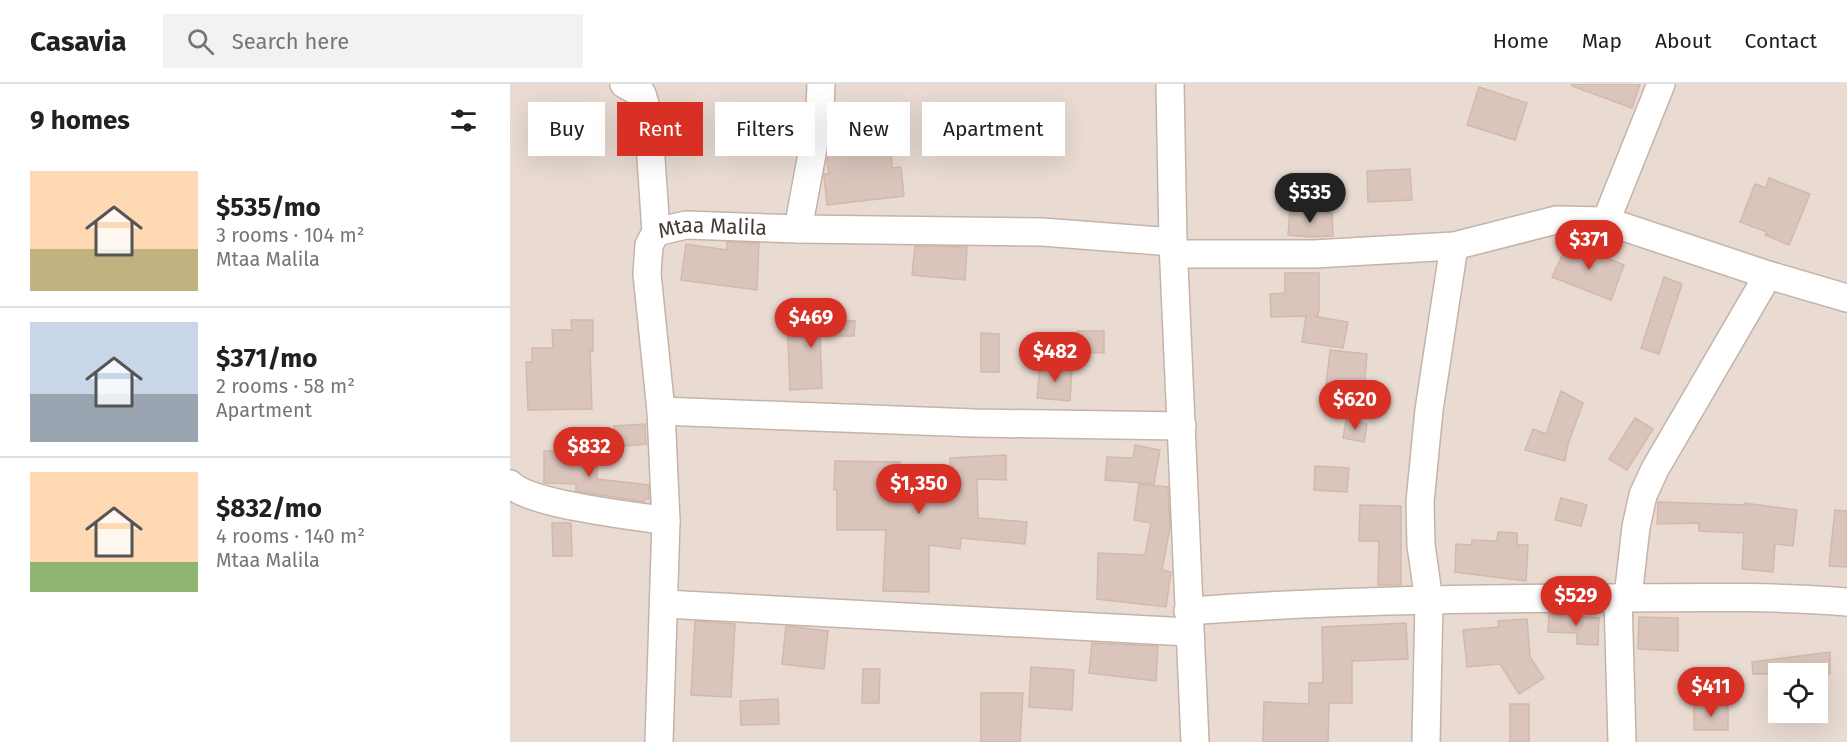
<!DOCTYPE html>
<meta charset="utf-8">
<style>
:root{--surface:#fff;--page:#f2f2f2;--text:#202124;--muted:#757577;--line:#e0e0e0;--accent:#d93025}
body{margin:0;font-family:"Fira Sans",sans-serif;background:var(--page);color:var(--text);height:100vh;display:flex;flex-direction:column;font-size:22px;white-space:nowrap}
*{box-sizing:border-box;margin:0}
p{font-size:20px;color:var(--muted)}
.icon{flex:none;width:33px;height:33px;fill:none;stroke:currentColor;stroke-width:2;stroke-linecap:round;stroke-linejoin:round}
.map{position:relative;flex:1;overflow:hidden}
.sheet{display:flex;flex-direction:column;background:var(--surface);width:510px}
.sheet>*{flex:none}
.top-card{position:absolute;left:18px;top:18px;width:570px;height:54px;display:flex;gap:12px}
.controls{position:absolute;left:1258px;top:579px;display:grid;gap:12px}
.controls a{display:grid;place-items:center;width:60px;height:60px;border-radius:0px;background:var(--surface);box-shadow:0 6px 24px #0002;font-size:30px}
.price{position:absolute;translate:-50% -51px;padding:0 14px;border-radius:21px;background:var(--accent);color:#fff;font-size:20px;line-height:39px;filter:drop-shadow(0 2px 3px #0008)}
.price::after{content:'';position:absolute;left:50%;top:36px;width:18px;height:14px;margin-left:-9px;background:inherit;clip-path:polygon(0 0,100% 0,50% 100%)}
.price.selected{background:#222;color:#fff}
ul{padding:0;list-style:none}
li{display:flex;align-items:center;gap:18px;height:150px;padding:0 30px}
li+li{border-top:2px solid var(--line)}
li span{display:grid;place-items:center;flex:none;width:168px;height:120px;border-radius:0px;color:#555}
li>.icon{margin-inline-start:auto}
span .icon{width:72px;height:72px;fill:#fffc;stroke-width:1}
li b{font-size:26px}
h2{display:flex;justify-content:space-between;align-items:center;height:72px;padding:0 30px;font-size:26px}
.pill{padding:0 21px;border-radius:0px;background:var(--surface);box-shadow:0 6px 24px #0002;font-size:21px;line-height:54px}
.pill.selected{background:var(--accent);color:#fff}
header{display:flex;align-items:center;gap:36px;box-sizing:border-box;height:84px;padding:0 30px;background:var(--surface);border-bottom:2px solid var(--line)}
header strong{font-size:28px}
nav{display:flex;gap:33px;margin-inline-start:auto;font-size:21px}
.search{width:420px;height:54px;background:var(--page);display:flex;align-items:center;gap:15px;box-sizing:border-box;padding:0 21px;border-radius:0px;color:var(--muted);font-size:22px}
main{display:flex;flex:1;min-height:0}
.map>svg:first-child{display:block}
.residential{fill:#e9dbd2;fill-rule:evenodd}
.building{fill:#dac5bc;stroke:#d3b8ab;stroke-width:1.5}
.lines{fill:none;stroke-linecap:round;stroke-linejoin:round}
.minor-casing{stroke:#c4b3a9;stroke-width:30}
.minor{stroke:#fff;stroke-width:27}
.labels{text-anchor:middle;stroke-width:6;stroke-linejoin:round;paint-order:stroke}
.street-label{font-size:21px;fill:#473a34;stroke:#fff}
</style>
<header>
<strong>Casavia</strong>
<div class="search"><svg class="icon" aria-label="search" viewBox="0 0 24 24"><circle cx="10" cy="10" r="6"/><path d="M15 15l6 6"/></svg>Search here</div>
<nav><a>Home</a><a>Map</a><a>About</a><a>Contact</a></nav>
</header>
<main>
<section class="sheet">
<h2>9 homes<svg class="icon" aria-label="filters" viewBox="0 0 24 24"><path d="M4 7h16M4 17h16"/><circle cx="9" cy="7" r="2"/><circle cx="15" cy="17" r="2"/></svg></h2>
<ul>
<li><span style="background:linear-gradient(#ffd9b3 65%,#c2b280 0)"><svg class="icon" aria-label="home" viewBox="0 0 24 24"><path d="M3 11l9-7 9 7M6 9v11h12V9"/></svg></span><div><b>$535/mo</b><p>3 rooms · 104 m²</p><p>Mtaa Malila</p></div></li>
<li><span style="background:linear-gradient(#c9d6e8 60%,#9aa5b1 0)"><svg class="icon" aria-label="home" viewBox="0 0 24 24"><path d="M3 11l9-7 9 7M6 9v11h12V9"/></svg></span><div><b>$371/mo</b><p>2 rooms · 58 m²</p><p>Apartment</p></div></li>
<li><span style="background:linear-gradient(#ffd9b3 75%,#8fb573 0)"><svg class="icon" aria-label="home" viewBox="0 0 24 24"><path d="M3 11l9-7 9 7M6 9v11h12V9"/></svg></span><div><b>$832/mo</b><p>4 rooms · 140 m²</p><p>Mtaa Malila</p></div></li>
</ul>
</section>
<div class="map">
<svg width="1337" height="658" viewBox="0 0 1337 658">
<rect width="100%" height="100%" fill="#f4ebe5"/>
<path class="residential" d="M0 0H1337V658H0ZM1269 590H1308V628H1269Z"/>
<g class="building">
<path d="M1062 0H1130L1122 24 1062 2Z"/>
<path d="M969 3 1017 19 1005 56 957 41Z"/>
<path d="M252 43 253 62 222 64 220 45Z"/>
<path d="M381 60 382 84 391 83 394 112 317 121 314 92V90H319L317 77 319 65 340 61Z"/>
<path d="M900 85 902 116 858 118 857 87Z"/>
<path d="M1259 94 1300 110 1279 161 1255 151 1257 148 1230 138 1245 100 1256 104Z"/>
<path d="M780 125 822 129 823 152 800 153 778 151Z"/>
<path d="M217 158 249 159 247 206 171 196 176 160 217 166Z"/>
<path d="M1058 159 1114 181 1101 216 1042 193Z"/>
<path d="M405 162 457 163 455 196 402 191Z"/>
<path d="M775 189H809V224L808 232H803L838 238 833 264 792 258 796 232 761 233 760 210 775 209Z"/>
<path d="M1154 193 1172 200 1149 270 1131 264Z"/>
<path d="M277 234 345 237 344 252H310L312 304 280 306Z"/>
<path d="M61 236H83V267H80L82 325 18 326 16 278H22V264H43L42 246H62Z"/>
<path d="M567 247H594V269L567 268Z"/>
<path d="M471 249 489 250V288H471Z"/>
<path d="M820 266 857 270 854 304 816 301Z"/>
<path d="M530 281 562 284 560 317 527 314Z"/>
<path d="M1051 307 1073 319 1058 360 1055 377 1015 366 1023 345 1036 350Z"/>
<path d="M1125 334 1143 345 1117 386 1099 375Z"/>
<path d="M836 336 857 340 854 358 833 354Z"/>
<path d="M135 340 136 360 105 363 104 342Z"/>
<path d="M625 361 650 366 644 400 595 396 597 373 623 374Z"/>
<path d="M34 367H58L57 379H87V395L139 401V415H135L134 418 123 416 66 407V400L34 399Z"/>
<path d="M496 371V396L467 395 468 434 517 438 515 460 451 454 450 465 419 461V508L373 507 376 446H327V406H324L325 377 390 378 391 412 441 411 440 374Z"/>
<path d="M805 382 839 384 837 408 804 406Z"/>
<path d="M629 400 658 403 660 443 652 486 661 488 656 523 587 515 588 469 635 471 641 439 624 436Z"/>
<path d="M1051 414 1077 421 1071 442 1045 436Z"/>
<path d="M1148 418 1235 421V419L1287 426 1283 462 1265 460 1263 488 1232 485 1234 449 1189 447V439L1147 440Z"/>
<path d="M850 421 891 422V501H868L869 457H849Z"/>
<path d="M1325 426 1337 427V483L1319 482Z"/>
<path d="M42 439H61L62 472H43Z"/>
<path d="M988 448 1007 449V461H1018L1016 497 945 488 946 460 962 461V456L987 457Z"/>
<path d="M1039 530H1060V532L1089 534 1088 561 1067 560V549L1038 548Z"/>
<path d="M1129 533 1168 534V567L1128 565Z"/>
<path d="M1017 535 1020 573 1034 594 1009 610 990 580 957 583 953 546 989 543 988 537Z"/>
<path d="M185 537 225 540 221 613 181 611Z"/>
<path d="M896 539 898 575 842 577V619H819L818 658H753L754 618 799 620V599H813L812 543Z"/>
<path d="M276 542 318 547 314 585 272 580Z"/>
<path d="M582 559 648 562 646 597 579 589Z"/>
<path d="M1320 568V590H1243L1242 578Z"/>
<path d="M521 583 564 586 562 626 519 623Z"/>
<path d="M353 585H370L369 619H352Z"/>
<path d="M471 609H513L510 658H471Z"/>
<path d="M268 615 269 640 231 641 230 617Z"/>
<rect x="1000" y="620" width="19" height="38"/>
<rect x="1184" y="621" width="34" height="25"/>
</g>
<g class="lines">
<defs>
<g id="minor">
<path d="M114 0 132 10 138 30 146 148"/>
<path d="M660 0 663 158 685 658"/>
<path d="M1096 137 1151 0"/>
<path d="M288 145 310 27 311 0"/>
<path d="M664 170H804L944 162 1046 136 1096 137 1258 191 1337 214"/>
<path d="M151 327 464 339 672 342"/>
<path d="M0 400C21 421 122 431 156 437"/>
<path d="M1118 513 1126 443 1133 411 1145 385 1258 191"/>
<path d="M1108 514 1112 658"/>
<path d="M154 520 678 548"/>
<path d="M678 527C811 517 944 515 1078 514 1165 514 1250 511 1337 518"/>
<path id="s1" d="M149 658 156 437 151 327 137 190 139 161 146 148 176 141 288 145 532 148 663 158"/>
<path d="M916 658 919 517 911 461 910 418 919 326 944 162"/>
</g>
</defs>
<use href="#minor" class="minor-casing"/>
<use href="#minor" class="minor"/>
</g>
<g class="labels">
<g class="street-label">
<text dy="7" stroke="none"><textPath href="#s1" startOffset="570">Mtaa Malila</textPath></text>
</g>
</g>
</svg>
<div class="controls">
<a><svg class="icon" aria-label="locate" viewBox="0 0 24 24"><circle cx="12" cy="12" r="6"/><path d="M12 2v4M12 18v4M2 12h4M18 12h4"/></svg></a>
</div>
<b class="price selected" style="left:800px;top:140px">$535</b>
<b class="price" style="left:1079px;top:187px">$371</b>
<b class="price" style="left:301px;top:265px">$469</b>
<b class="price" style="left:545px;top:299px">$482</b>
<b class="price" style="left:845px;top:347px">$620</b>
<b class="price" style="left:79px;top:394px">$832</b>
<b class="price" style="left:409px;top:431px">$1,350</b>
<b class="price" style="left:1066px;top:543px">$529</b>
<b class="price" style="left:1201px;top:634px">$411</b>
<div class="top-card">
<a class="pill">Buy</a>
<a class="pill selected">Rent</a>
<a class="pill">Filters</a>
<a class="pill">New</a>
<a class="pill">Apartment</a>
</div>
</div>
</main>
